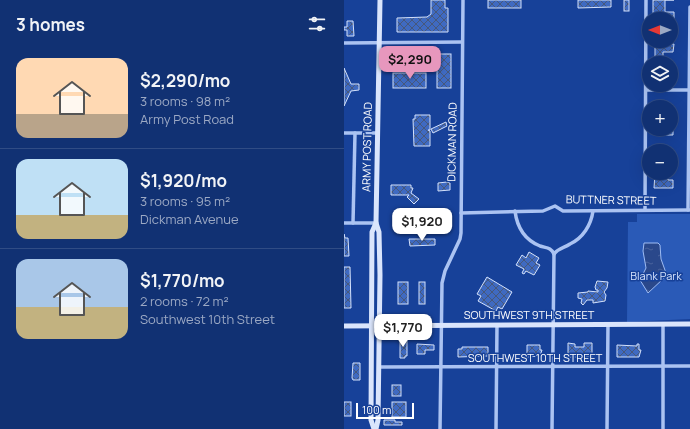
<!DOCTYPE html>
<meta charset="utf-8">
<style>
:root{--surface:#113173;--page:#1a3978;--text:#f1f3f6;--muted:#9ca9c4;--line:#304c85;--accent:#e797bd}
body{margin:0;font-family:Manrope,sans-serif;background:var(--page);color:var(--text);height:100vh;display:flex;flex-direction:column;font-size:15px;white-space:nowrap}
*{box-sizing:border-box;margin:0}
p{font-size:13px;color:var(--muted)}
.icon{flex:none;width:22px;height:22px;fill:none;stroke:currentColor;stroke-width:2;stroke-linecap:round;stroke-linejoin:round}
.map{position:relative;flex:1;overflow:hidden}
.drawer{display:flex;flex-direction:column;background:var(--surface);width:344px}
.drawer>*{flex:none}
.needle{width:26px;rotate:270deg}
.controls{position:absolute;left:298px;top:12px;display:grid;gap:8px}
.controls a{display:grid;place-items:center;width:36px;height:36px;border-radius:50%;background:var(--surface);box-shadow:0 4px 16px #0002,0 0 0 1px var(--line);font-size:20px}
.scale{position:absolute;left:12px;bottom:10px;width:58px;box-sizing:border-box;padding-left:4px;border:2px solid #fff;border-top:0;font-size:11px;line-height:14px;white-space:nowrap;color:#fff;-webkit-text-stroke:3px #174199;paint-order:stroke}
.price{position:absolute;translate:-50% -34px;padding:0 9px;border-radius:8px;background:#fff;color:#222;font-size:13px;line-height:26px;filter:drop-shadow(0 1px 2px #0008)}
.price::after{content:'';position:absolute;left:50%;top:24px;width:12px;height:9px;margin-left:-6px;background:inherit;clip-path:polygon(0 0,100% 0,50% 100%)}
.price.selected{background:var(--accent);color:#111}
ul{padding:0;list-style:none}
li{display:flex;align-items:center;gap:12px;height:100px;padding:0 16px}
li+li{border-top:1px solid var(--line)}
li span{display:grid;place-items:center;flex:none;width:112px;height:80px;border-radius:12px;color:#555}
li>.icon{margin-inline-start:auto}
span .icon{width:48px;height:48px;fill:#fffc;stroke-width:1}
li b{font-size:17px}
h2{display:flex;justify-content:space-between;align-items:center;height:48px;padding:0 16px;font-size:17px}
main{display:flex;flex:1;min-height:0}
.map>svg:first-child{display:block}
.green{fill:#2a5ab7}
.water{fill:url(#water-ripples);stroke:#9ebcf4}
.building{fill:url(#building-cross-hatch);stroke:#d3e1fc}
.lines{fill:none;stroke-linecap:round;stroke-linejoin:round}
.street{stroke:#abc3f2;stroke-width:3.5}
.secondary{stroke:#dae5fc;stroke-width:5}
.labels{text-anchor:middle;stroke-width:3;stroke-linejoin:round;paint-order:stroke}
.street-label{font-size:11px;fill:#fff;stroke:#174199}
.park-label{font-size:11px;fill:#d3e1fc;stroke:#174199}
</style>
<main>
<section class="drawer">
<h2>3 homes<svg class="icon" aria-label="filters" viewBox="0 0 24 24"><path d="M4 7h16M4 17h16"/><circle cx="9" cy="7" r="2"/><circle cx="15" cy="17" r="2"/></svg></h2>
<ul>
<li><span style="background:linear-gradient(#ffd9b3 70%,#b9a48a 0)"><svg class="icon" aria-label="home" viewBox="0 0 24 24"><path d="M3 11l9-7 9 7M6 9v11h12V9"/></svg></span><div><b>$2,290/mo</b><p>3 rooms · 98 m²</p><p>Army Post Road</p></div></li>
<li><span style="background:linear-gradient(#bfe0f5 70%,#c2b280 0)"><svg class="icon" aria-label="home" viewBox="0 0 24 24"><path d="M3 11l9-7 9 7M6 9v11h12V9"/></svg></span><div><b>$1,920/mo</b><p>3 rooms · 95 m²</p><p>Dickman Avenue</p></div></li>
<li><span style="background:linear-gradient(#a9c7e8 60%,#c2b280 0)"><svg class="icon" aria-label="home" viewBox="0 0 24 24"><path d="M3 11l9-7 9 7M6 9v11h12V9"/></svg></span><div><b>$1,770/mo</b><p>2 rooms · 72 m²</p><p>Southwest 10th Street</p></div></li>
</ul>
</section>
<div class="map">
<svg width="346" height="429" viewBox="0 0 346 429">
<defs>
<pattern id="water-ripples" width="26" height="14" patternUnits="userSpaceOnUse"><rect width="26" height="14" fill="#2a488b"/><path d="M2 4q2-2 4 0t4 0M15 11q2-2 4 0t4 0" fill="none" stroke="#4a639c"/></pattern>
<pattern id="building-cross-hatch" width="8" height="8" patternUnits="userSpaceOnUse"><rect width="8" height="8" fill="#3f6ac1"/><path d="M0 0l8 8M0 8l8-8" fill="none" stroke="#47587b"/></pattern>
</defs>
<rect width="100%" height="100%" fill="#174199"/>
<path class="green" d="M293 214H346V319L283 322 284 222H293Z"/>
<path class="water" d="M300 243H314L316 245 317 259 322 273 320 278 304 293 296 280 302 268 299 251Z"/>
<g class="building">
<path d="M87 0H101V8H104V32H53V18L83 17 87 14Z"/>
<rect x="144" y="0" width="33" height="8"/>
<path d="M234 0H267V7L234 8Z"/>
<rect x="280" y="0" width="5" height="11"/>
<path d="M309 0H330H321V12H330V20L309 19Z"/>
<path d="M3 21H9L10 36H3V30H0V27H3Z"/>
<path d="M311 44H330L329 52H319V63H311Z"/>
<rect x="93" y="54" width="14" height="34"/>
<rect x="327" y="64" width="2" height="8"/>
<path d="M0 68 7 84H15V90L7 91 0 106Z"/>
<rect x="49" y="73" width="33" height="15"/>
<path d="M311 107H329V115H327V107Z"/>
<path d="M71 115H86V130H84L86 131V146H70L69 119H71Z"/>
<path d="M102 122 103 126 89 133 87 129Z"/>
<path d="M327 126 329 127V135H310V129H327Z"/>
<path d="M311 173H322L324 180H329V188H310Z"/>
<path d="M103 182 106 183V190L94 191V183Z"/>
<path d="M47 185H67V188H69L67 193 75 199 70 204 63 197 65 195H47Z"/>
<path d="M0 234 1 238H4L5 256H0Z"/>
<path d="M65 239H91V245L66 246Z"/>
<path d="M185 252 195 258 192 263 196 265 190 275 182 271 180 274 178 273 180 269 172 265 178 255 182 258Z"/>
<path d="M0 267H6L7 308H0Z"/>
<path d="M143 277 168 292 158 309 154 307 152 311 134 301 137 296 133 294Z"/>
<path d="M253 281 264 282 263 288 260 292 262 295 261 301 249 303V300H243L239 305 237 303 238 299 234 298V293L244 292V291L254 292V290H252L251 287Z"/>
<rect x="54" y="282" width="10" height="22"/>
<rect x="75" y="282" width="6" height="22"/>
<path d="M56 338H63V356H61V358H56Z"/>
<path d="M224 343 231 344V347H240V343H248V357H224Z"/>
<path d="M73 344 90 345V350H81V354H73Z"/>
<path d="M293 344H295V350H297L295 357H273V345L293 346Z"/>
<path d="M183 345H196V350H198L196 356 183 357Z"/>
<path d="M118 347H144V356L114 357V349H118Z"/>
<path d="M9 363H16V380H9L8 378Z"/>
<rect x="48" y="385" width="9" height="11"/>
<rect x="0" y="402" width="7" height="14"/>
<rect x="48" y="402" width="14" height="15"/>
<path d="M40 420H51V422H58V425H40Z"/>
</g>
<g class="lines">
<g class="street">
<path d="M0 43 118 42"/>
<path d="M302 90H345"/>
<path d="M0 133H33"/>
<path d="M301 210 302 0"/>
<path d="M344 210 346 7"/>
<path d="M171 211C173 227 181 240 196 246 202 248 207 247 210 254"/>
<path d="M117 213 199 211 211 206 219 211 346 210"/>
<path d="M0 223H32"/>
<path d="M9 223 11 133"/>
<path d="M210 254C214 248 220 248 226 244 239 238 247 225 249 211"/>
<path d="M35 367 346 366"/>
<path d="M96 429 98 283 101 271 116 239 117 233 119 0"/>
<path d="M152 429 153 325"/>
<path d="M208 429 210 254"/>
<path d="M263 429 264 324"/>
<path d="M319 429V324"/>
</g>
<g class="secondary">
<path d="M0 326 346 324"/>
<path d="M30 429 27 420 28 232 32 223"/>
<path d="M32 429 34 420 36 275 35 232 32 223 36 0"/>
</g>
</g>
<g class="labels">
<g class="street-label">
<text transform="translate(108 142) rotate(-89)" y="4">DICKMAN ROAD</text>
<text transform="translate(23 147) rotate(-89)" y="4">ARMY POST ROAD</text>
<text transform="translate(267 200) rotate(1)" y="4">BUTTNER STREET</text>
<text x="185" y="319">SOUTHWEST 9TH STREET</text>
<text x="191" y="362">SOUTHWEST 10TH STREET</text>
</g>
<g class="park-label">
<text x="312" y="280">Blank Park</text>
</g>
</g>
</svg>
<div class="controls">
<a><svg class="needle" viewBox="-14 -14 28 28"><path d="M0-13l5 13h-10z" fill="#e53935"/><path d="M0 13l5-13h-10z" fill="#9ca9c4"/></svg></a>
<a><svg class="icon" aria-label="layers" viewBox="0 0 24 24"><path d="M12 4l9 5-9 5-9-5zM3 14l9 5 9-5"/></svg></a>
<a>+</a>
<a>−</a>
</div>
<div class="scale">100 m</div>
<b class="price selected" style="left:66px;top:80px">$2,290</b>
<b class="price" style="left:78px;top:242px">$1,920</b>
<b class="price" style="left:59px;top:348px">$1,770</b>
</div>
</main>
